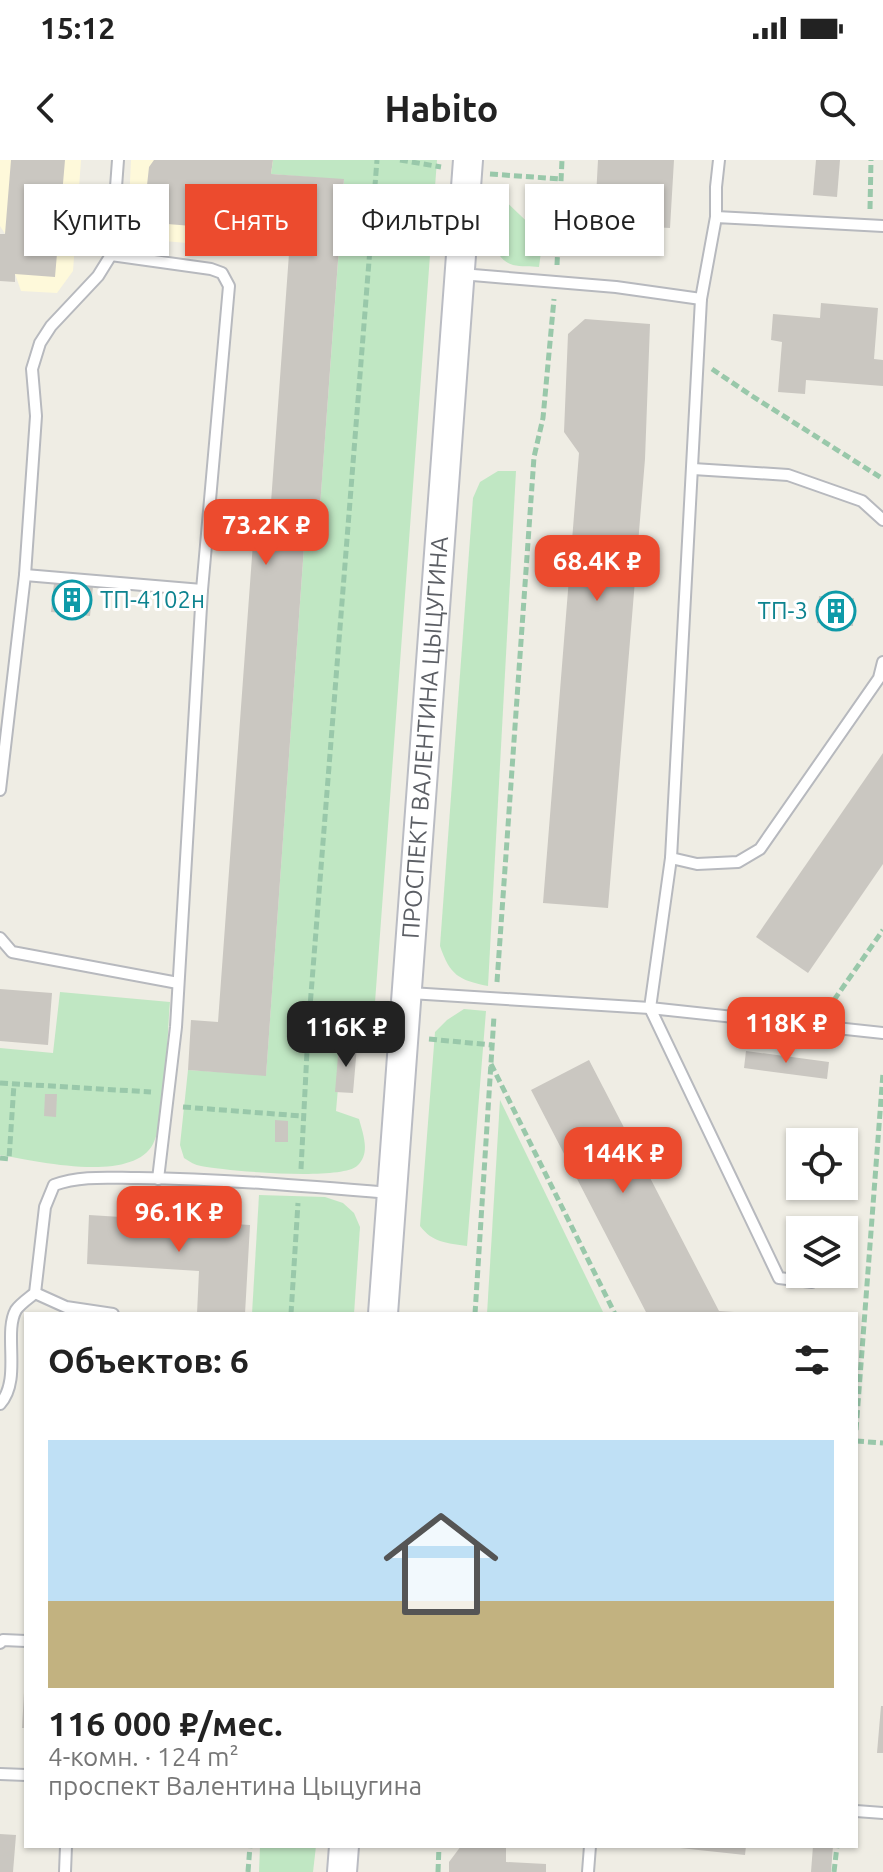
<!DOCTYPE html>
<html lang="ru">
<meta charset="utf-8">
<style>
:root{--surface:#fff;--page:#f6f6f6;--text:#222;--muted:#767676;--accent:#ec4b2e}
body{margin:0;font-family:Ubuntu,sans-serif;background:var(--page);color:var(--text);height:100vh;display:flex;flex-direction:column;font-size:30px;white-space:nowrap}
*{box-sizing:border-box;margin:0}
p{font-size:26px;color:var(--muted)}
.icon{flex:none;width:44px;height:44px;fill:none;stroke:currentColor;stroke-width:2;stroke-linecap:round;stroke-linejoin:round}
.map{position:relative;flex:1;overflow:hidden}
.details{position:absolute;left:24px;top:1152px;width:834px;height:536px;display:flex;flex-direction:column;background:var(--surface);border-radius:0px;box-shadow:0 2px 6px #0004}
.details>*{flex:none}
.hud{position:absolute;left:24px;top:24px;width:836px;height:72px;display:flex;gap:16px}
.controls{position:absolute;left:786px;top:968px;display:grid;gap:16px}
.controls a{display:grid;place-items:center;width:72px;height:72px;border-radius:0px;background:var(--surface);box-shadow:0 2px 6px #0004;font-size:40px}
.price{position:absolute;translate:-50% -68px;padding:0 18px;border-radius:16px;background:var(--accent);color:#fff;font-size:26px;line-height:52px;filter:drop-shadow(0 2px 4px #0008)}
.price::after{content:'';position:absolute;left:50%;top:48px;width:24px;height:18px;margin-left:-12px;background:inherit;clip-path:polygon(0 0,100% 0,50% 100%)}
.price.selected{background:#222;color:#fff}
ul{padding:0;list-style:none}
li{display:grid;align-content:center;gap:16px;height:424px;padding:0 24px}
li span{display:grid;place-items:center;height:248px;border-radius:0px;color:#555}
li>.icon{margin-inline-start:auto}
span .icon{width:144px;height:144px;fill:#fffc;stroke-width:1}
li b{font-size:34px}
h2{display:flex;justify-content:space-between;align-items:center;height:96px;padding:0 24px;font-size:34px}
.tag{padding:0 28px;border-radius:0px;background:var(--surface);box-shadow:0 2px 6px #0004;font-size:28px;line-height:72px}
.tag.selected{background:var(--accent);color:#fff}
.status{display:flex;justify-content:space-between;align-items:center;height:56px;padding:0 40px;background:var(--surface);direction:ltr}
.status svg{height:22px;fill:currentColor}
header{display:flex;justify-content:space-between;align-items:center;height:104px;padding:0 24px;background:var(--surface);font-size:36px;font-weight:700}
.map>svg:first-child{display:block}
.commercial{fill:#fef9da}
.green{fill:#c0e7c3}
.building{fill:#cac7c1}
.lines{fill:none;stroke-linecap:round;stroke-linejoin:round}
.service-casing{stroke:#b7b9be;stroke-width:14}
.secondary-casing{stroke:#babcc3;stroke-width:32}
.path{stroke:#99c8aa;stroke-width:5;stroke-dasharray:8 4;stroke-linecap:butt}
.service{stroke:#fff;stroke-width:10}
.secondary{stroke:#fff;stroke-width:28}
.labels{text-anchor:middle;stroke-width:6;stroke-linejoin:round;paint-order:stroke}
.culture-label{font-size:24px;fill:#0d838f;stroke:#fff;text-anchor:start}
.street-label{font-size:24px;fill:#5c5f65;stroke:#fff}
</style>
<div class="status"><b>15:12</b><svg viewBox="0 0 49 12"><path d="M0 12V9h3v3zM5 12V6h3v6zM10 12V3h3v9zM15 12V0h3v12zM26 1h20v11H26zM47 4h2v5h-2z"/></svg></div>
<header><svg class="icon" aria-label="back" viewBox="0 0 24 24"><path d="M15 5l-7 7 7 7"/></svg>Habito<svg class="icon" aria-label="search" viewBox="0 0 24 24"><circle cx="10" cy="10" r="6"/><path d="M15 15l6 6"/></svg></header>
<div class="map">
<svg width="883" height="1712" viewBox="0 0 883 1712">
<rect width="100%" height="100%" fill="#efede4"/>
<g class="commercial">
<path d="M0 0H81L73 111 57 133 21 131 13 108 9 80 0 66Z"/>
<path d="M131 0H279V8L265 18 263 58 277 76 266 90 141 79 128 65Z"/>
</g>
<g class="green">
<path d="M273 0H437L374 856 342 882 336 951 359 959C363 974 371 994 357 1006 340 1021 226 1011 201 1006 195 1005 190 1002 184 998L180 985 188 910 266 915 305 373H318L344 20 271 14Z"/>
<path d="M495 31 543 77 539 107C531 106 521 107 513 105 485 97 494 54 495 31Z"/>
<path d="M498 311H516L488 826C458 820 450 815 440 786L473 338 480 322Z"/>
<path d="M60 832 170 842C167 874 166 960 153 984 132 1024 36 1001 0 995V888L53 893Z"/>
<path d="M464 849 486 851 467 1086C447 1083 433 1083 420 1066L435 872 447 860Z"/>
<path d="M500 940 604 1154H487Z"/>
<path d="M259 1035 325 1037 343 1043 354 1053 360 1067 354 1154H252Z"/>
<path d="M260 1686H316L313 1712H259Z"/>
</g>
<g class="building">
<path d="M11 0H65L55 117 15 114V122L0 121V74H5Z"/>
<path d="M154 0H273L271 14 344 19 318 374 305 373 266 916 188 910 191 860 218 862 254 369 269 370 291 66 267 64 266 72 143 62 149 7Z"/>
<path d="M598 0H674L670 68 614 65 607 67 596 64 589 54V48L596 37Z"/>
<path d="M816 0H840L837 37 813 35Z"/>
<path d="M821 143 878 148 874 199 883 200V226L806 220 805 234 778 232 782 182 771 180 773 154 820 158Z"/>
<path d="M585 159 650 164 645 299 608 748 543 743 579 293 564 272 568 174Z"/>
<path d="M54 423 93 427 90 456 51 452Z"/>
<path d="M819 436 854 438 853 466 817 463Z"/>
<path d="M883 593V704L808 813 756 777Z"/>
<path d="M0 829 52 833 48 885 0 881Z"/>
<path d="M339 884 357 886 353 933 335 932Z"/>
<path d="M746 891 829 902 827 919 744 908Z"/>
<path d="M589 900 719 1151 734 1152V1154H647L531 930Z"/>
<path d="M45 934H57L56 957 44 956Z"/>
<path d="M275 960 288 961V982H275Z"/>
<path d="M89 1055 250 1065 245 1154H197L199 1111 87 1104Z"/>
<path d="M24 1533H26V1568H22Z"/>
<path d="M881 1546H883V1593H877Z"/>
<path d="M0 1674 16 1675 13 1712H0Z"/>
<path d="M461 1686H506V1702L546 1704V1712H449V1702Z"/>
<path d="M680 1686H746L745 1695 680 1688Z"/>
<path d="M813 1686H833L831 1712H811Z"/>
</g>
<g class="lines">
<defs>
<g id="service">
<path d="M716 57V27L719 0"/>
<path d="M111 95 211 109 222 113 229 126 202 430 176 867 158 1019"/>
<path d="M461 114 616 127 701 139"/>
<path d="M693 309 788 315 862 341 883 360"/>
<path d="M25 415 202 430"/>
<path d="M0 630 25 415 36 256 32 209 40 183 51 166 98 116 111 95 118 0"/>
<path d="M671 698 697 704 738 702 760 689 879 518 883 502"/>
<path d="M0 778 12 792 178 823"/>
<path d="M410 833 650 848 883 873"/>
<path d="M813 1114 812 1122 779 1118 650 848 671 698 701 139 716 57 883 66"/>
<path d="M35 1133 66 1147 113 1154"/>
<path d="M0 1244C22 1220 3 1173 16 1150 20 1144 29 1138 35 1133L45 1047 54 1025C81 1015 110 1018 138 1018 222 1019 306 1026 390 1033"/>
<path d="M0 1483 3 1480 26 1481"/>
<path d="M0 1614 26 1615"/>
<path d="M856 1651 883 1653"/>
<path d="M65 1712 66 1686"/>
<path d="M588 1712 590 1686"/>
</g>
<g id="secondary">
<path id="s1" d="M383 1154 468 0"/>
<path d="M342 1712 344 1686"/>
</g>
</defs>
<use href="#service" class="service-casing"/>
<use href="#secondary" class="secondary-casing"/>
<g class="path">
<path d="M400 0 441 7"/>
<path d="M490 14 561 19"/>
<path d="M870 49 871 0"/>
<path d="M557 105 562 0"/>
<path d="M712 209 752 236 883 319"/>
<path d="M497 822 534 297 543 258 554 139"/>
<path d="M827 850 883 770"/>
<path d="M308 872 380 876"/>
<path d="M429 879 492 885"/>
<path d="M491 904 615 1154"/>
<path d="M0 923 151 932"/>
<path d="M183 947 302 956"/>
<path d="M0 998 9 999 14 924"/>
<path d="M301 1009 308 872 377 0"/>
<path d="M291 1154 298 1043"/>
<path d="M475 1154 494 856"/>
<path d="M856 1270 883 913"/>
<path d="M856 1281 883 1283"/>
<path d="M248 1712 250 1686"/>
<path d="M438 1712 439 1686"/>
<path d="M834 1712 837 1686"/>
</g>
<use href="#service" class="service"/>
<use href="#secondary" class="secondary"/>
</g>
<defs>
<symbol id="building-ring" viewBox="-11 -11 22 22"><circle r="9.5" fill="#fff" stroke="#0f9aa8" stroke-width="1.5"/><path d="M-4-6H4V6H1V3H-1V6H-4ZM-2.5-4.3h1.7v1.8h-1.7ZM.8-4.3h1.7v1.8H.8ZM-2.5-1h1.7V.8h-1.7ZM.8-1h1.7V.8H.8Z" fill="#0f9aa8"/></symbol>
</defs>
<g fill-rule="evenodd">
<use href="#building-ring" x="50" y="418" width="44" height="44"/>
<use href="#building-ring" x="814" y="429" width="44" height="44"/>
</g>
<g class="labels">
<g class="culture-label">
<text x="100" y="448">ТП-4102н</text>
<text x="808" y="459" text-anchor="end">ТП-3</text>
</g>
<g class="street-label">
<text dy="8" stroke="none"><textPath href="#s1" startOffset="578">ПРОСПЕКТ ВАЛЕНТИНА ЦЫЦУГИНА</textPath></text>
</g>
</g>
</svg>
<div class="controls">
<a><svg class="icon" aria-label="locate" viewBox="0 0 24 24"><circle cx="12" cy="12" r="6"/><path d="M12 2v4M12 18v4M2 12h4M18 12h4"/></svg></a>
<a><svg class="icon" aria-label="layers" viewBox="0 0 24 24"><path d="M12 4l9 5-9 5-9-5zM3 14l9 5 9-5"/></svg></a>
</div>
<b class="price" style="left:266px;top:407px">73.2K ₽</b>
<b class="price" style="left:597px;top:443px">68.4K ₽</b>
<b class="price" style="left:786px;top:905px">118K ₽</b>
<b class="price selected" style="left:346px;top:909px">116K ₽</b>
<b class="price" style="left:623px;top:1035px">144K ₽</b>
<b class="price" style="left:179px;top:1094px">96.1K ₽</b>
<div class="hud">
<a class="tag">Купить</a>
<a class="tag selected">Снять</a>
<a class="tag">Фильтры</a>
<a class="tag">Новое</a>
</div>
<section class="details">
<h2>Объектов: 6<svg class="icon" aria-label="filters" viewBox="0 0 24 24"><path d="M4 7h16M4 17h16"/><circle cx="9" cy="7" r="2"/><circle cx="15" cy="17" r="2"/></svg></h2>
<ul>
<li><span style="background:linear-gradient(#bfe0f5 65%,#c2b280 0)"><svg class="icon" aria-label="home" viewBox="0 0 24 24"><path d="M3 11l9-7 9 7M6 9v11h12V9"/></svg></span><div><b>116 000 ₽/мес.</b><p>4-комн. · 124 m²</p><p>проспект Валентина Цыцугина</p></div></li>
</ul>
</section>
</div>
